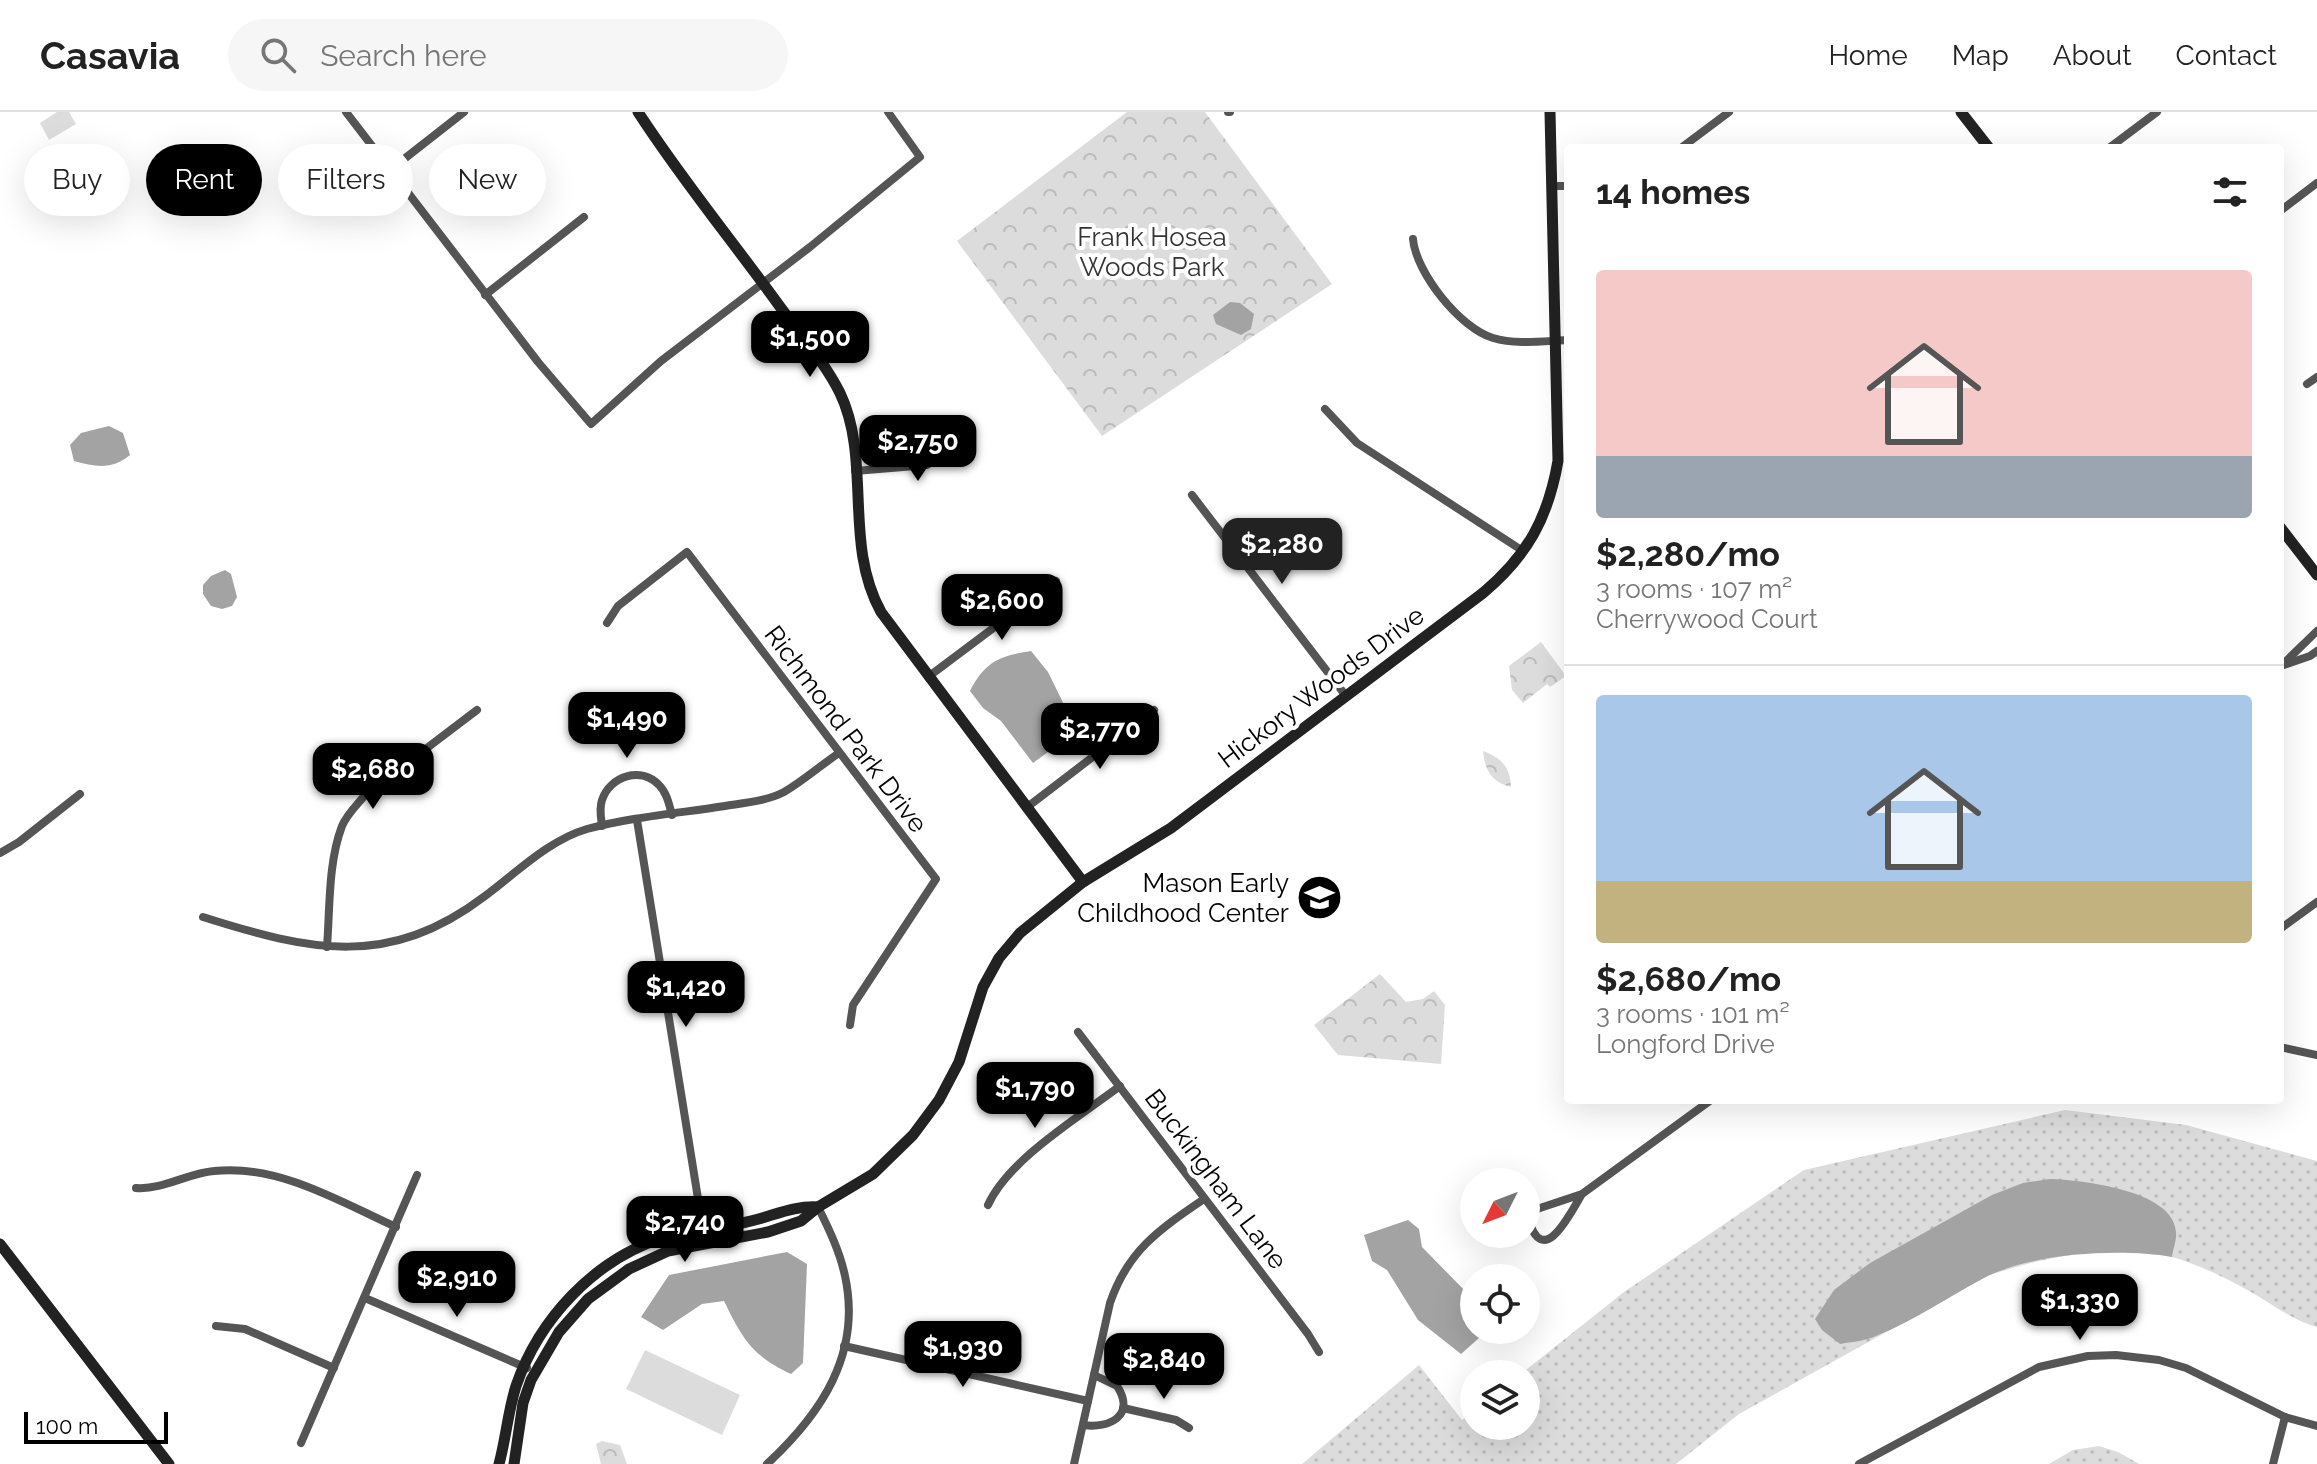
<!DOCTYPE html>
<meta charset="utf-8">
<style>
:root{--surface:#fff;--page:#f6f6f6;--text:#222;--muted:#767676;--line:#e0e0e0;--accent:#000}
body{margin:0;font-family:Raleway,sans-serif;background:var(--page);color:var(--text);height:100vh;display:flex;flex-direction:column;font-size:30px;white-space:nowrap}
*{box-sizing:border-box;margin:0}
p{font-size:26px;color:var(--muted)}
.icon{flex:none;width:44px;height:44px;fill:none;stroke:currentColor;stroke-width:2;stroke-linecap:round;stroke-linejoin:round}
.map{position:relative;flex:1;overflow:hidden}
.panel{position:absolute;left:1564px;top:32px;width:720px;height:960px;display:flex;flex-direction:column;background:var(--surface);border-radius:8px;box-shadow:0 8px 32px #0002}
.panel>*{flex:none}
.guide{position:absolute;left:24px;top:32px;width:760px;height:72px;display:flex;gap:16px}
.needle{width:52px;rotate:228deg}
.controls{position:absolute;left:1460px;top:1056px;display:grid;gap:16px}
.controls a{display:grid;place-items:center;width:80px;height:80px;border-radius:50%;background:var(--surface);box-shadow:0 8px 32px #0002;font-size:40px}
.scale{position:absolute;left:24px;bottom:20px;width:144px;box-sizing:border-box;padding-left:8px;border:4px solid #000;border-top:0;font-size:22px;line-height:28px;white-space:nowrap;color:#000;-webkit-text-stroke:6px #fff;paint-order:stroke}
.price{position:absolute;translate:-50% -68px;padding:0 18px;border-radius:16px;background:var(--accent);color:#fff;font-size:26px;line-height:52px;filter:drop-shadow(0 2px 4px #0008)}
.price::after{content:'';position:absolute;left:50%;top:48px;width:24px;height:18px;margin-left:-12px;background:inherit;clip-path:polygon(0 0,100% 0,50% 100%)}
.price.active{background:#222;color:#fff}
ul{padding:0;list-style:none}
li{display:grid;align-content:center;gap:16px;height:424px;padding:0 32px}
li+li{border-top:2px solid var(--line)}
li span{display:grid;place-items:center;height:248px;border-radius:8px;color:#555}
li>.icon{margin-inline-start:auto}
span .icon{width:144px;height:144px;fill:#fffc;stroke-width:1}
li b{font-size:34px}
h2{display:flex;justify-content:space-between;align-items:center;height:96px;padding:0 32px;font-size:34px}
.pill{padding:0 28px;border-radius:36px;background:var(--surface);box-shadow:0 8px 32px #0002;font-size:28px;line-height:72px}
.pill.active{background:var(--accent);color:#fff}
header{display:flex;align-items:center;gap:48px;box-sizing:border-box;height:112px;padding:0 40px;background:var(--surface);border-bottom:2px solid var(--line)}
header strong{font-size:38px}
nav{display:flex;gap:44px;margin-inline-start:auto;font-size:28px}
.search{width:560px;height:72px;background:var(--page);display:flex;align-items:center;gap:20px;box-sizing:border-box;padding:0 28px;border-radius:44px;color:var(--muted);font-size:30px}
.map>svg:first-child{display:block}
.grass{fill:url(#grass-dots)}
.park{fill:url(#park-crowns)}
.garden{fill:#dcdcdc}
.water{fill:#a3a3a3}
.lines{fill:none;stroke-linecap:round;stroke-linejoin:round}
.street{stroke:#555;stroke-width:8}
.secondary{stroke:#222;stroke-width:11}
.labels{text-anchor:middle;stroke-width:8;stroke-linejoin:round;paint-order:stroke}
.park-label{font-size:26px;fill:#333;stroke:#fff}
.street-label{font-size:26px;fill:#000;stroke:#fff}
.poi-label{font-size:26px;fill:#000;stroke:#fff;text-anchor:end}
</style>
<header>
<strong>Casavia</strong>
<div class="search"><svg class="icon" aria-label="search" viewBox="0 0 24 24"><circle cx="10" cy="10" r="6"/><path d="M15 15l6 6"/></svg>Search here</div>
<nav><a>Home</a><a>Map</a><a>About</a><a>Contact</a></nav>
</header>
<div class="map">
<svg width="2317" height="1352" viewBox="0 0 2317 1352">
<defs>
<pattern id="grass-dots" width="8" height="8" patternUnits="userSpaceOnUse" patternTransform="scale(2)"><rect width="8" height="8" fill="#dcdcdc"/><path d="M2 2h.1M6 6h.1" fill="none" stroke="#bbb" stroke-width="1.8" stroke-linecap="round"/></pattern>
<pattern id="park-crowns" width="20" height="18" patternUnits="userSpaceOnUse" patternTransform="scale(2)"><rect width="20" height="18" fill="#dcdcdc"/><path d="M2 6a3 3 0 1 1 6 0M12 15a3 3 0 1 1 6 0" fill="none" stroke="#bbb"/></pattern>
</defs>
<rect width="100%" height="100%" fill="#fff"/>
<g class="grass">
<path d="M2065 998 2186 1013 2317 1049V1215C2289 1207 2267 1188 2242 1175 2222 1164 2190 1149 2168 1144 2109 1131 2043 1145 1987 1164L1739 1302 1676 1352H1302L1419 1253 1462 1308 1474 1299V1314H1526V1262H1521L1624 1180 1804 1058Z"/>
<path d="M2099 1334 2118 1340 2139 1352H2049L2073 1338Z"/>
</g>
<g class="park">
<path d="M1127 0H1205L1332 172 1102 324 957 129Z"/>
<path d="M1541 530 1566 564 1550 575 1547 572 1523 591 1512 578 1509 554Z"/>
<path d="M1483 639C1501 646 1510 654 1511 675 1491 670 1485 658 1483 639Z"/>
<path d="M1380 862 1406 890 1423 887 1434 879 1445 893 1441 952 1338 943 1314 913Z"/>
<path d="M602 1329 620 1333 627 1352H601L596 1332Z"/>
</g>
<g class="garden">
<path d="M57 0H69L76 12 49 28 40 11Z"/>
<path d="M645 1238 740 1283 722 1323 626 1277Z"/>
</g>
<g class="water">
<path d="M1230 190 1240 191 1254 202 1251 217 1241 223 1216 212 1213 203Z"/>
<path d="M109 314 123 321 130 343C112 358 96 355 74 349L70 333 81 321Z"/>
<path d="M225 458 231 462 237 485 232 494 222 497 211 494 203 482V473L211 464Z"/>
<path d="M1031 539 1048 560 1073 611 1063 629 1033 651 1001 609 983 596 970 579C985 550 999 544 1031 539Z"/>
<path d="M2050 1067C2081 1068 2174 1078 2176 1120 2177 1127 2173 1137 2172 1145 2119 1136 2032 1141 1984 1166 1948 1185 1914 1209 1876 1224 1865 1229 1851 1230 1840 1232L1822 1218 1815 1207 1834 1178 1870 1151 1992 1083 2023 1071Z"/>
<path d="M1408 1108 1419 1117 1422 1135 1474 1188V1218H1488L1461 1242 1418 1208 1387 1158 1372 1149 1364 1123Z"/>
<path d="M787 1140 807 1152 803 1251 791 1262C752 1244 742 1226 724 1189L702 1192 663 1218 641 1205 669 1163Z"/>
</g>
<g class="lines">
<g class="street">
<path d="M346 0 538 250 591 312 661 249 810 135 920 45 888 0"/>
<path d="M1228 0H1230"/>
<path d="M1681 36 1729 0"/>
<path d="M2109 36 2157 0"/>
<path d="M390 58 464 0"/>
<path d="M1552 74H1568"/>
<path d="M2280 99 2317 71"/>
<path d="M1413 127C1416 161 1460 216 1493 226 1516 233 1544 229 1568 228"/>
<path d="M485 183 584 105"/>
<path d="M2307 272 2317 265"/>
<path d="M1325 297 1357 331 1523 439"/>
<path d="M855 359 927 353 963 330"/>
<path d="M1192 383 1346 584"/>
<path d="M607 511 618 494 687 440 936 767 853 893 850 913"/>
<path d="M2281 554 2310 544 2317 539"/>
<path d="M2280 555 2317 519"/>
<path d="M928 565 1056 469"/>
<path d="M1026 696 1154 598"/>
<path d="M637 708 705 1130"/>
<path d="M602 714C601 705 599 697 602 688 610 664 641 654 659 673 667 681 669 692 672 703"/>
<path d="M0 741 19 730 80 682"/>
<path d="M203 805C310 839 389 857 485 784 516 761 549 728 587 717 631 705 680 701 725 694 744 691 767 689 784 680 803 669 821 653 839 641"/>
<path d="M2280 817 2317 790"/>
<path d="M327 835C330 796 328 751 342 714 347 702 357 693 365 683L477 598"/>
<path d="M1078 920 1308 1222 1319 1240"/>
<path d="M2280 935 2317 943"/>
<path d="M136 1076C163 1078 188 1061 214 1059 278 1052 339 1089 396 1115"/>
<path d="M1582 1082C1572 1098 1544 1158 1529 1109L1537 1097 1582 1082 1711 988"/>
<path d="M988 1093C1009 1047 1079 1005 1120 974"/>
<path d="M365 1186 527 1256"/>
<path d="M216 1214 245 1217 334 1256"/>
<path d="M844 1234 1088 1289"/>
<path d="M1123 1296 1176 1308 1189 1316"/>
<path d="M1083 1313C1110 1317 1136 1303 1117 1274L1094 1263"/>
<path d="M301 1331 417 1063"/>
<path d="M767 1352C821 1302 862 1242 845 1164 840 1140 829 1117 818 1095"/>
<path d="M1074 1352 1110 1191C1128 1138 1160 1117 1204 1087"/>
<path d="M1859 1352 2039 1255 2088 1244 2116 1243 2159 1248 2186 1256 2285 1305 2317 1314"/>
<path d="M2273 1352 2285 1305"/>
</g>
<g class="secondary">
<path d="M638 0C682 68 734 131 781 196 801 223 825 251 840 281 872 348 843 432 881 500L1083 770"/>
<path d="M1961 0 1989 36"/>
<path d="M2280 415 2317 463"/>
<path d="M0 1132 169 1352"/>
<path d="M499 1352C506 1326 508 1299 516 1274 539 1207 594 1148 662 1126 688 1118 715 1115 741 1111 767 1107 792 1093 818 1095"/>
<path d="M514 1352 523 1291 531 1268 559 1220 588 1187 629 1157 668 1139 768 1120 801 1109 818 1095 873 1062 913 1023 939 988 959 950 983 875 999 846 1020 821 1083 770 1171 716 1483 481C1528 443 1548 406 1558 349L1550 0"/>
</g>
</g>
<defs>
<symbol id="school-disc" viewBox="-11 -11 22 22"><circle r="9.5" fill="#000" stroke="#fff"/><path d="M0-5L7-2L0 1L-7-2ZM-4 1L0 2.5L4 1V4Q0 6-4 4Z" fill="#fff"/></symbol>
</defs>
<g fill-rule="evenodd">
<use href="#school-disc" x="1294" y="760" width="51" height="51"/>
</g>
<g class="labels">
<g class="park-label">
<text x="1152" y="134">Frank Hosea<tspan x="1152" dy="30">Woods Park</tspan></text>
</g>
<g class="street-label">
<text transform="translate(1321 575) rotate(-37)" y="9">Hickory Woods Drive</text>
<text transform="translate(846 617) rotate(53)" y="9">Richmond Park Drive</text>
<text transform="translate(1216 1067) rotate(53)" y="9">Buckingham Lane</text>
</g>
<g class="poi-label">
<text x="1289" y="780">Mason Early<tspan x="1289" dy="30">Childhood Center</tspan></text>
</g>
</g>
</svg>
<div class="controls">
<a><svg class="needle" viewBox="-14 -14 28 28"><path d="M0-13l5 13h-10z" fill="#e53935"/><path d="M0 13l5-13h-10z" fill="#767676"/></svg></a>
<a><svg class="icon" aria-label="locate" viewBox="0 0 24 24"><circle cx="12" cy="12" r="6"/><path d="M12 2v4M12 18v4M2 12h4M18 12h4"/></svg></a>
<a><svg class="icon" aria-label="layers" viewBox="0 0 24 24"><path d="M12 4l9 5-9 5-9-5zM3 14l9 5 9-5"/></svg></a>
</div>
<div class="scale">100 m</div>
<b class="price" style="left:810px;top:267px">$1,500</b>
<b class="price" style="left:918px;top:371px">$2,750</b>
<b class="price active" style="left:1282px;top:474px">$2,280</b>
<b class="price" style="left:1002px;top:530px">$2,600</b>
<b class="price" style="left:627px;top:648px">$1,490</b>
<b class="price" style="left:1100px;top:659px">$2,770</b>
<b class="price" style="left:373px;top:699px">$2,680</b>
<b class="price" style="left:686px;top:917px">$1,420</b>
<b class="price" style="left:1035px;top:1018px">$1,790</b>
<b class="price" style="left:685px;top:1152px">$2,740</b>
<b class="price" style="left:457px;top:1207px">$2,910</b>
<b class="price" style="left:2080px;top:1230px">$1,330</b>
<b class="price" style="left:963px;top:1277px">$1,930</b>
<b class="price" style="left:1164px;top:1289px">$2,840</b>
<div class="guide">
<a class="pill">Buy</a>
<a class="pill active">Rent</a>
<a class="pill">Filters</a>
<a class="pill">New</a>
</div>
<section class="panel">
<h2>14 homes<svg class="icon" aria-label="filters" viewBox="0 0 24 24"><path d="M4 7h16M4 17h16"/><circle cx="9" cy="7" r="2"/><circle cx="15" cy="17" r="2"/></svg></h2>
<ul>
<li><span style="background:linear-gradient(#f6c9c9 75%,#9aa5b1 0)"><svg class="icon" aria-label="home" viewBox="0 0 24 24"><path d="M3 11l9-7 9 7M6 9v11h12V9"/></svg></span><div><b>$2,280/mo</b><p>3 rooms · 107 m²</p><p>Cherrywood Court</p></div></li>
<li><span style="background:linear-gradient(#a9c7e8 75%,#c2b280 0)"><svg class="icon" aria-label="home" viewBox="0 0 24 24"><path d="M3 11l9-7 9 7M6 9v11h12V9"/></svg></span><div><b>$2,680/mo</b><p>3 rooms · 101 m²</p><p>Longford Drive</p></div></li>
</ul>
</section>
</div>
